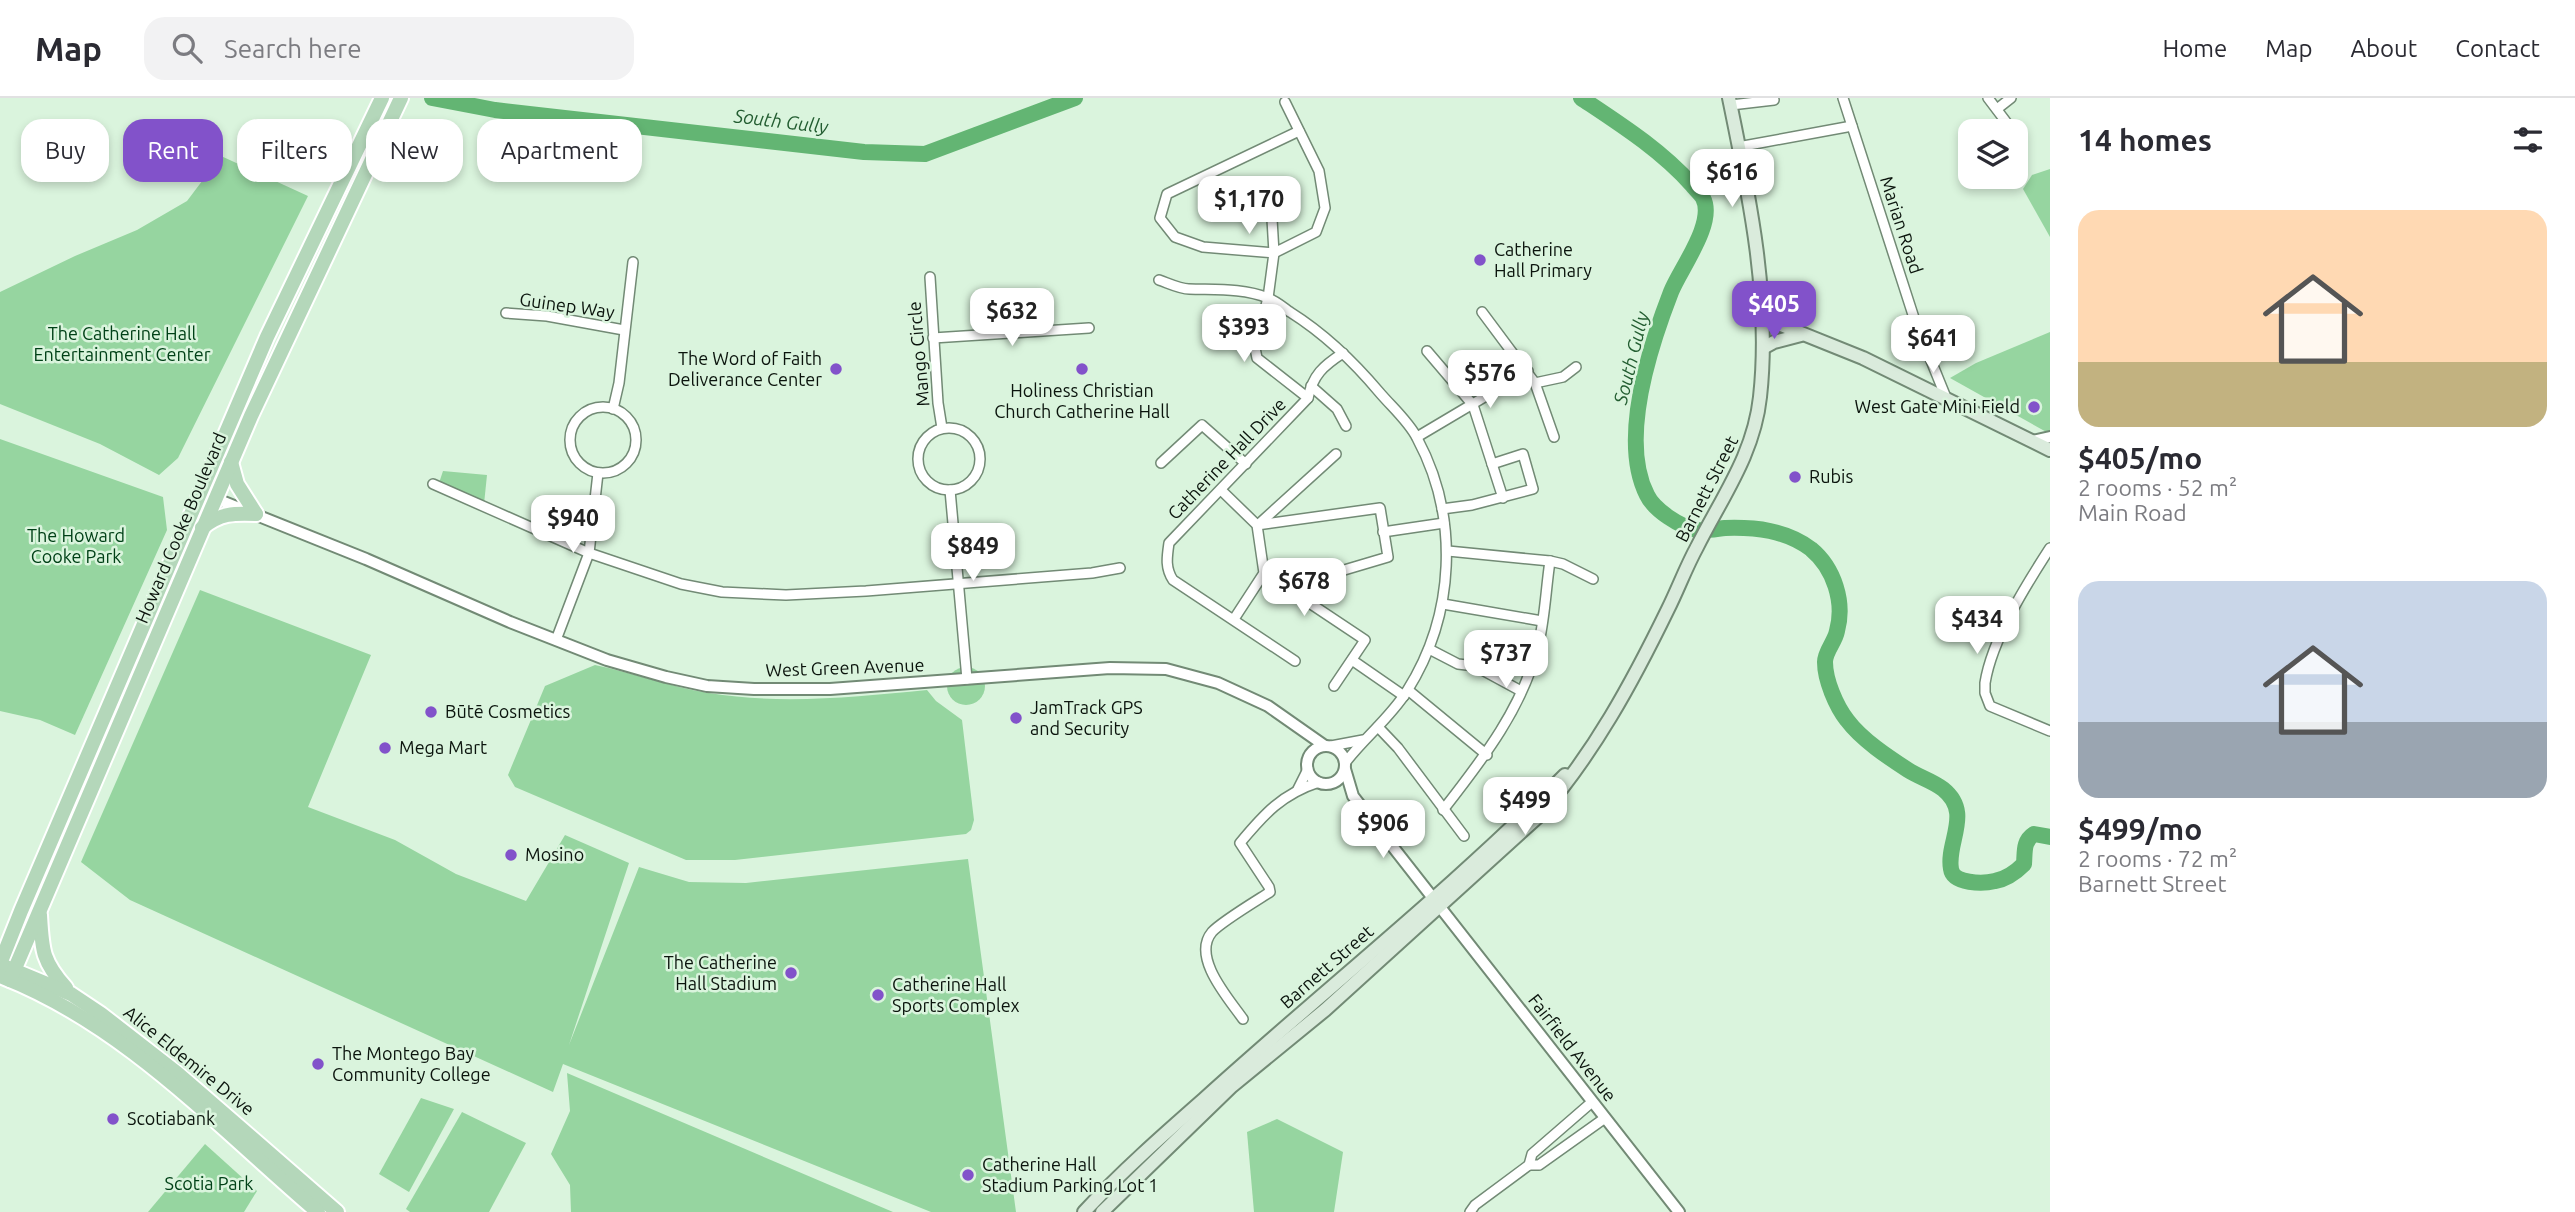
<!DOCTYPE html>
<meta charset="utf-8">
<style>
:root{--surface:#fff;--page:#f2f2f3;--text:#2b2b33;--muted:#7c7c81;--line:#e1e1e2;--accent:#8252ca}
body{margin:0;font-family:Ubuntu,sans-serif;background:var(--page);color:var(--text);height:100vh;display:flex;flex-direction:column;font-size:26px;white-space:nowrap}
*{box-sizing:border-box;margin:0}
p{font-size:23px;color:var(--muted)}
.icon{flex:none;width:38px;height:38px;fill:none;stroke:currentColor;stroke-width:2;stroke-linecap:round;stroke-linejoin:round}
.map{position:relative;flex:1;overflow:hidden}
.sheet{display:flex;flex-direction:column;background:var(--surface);width:525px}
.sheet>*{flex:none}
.hud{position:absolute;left:21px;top:21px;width:665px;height:63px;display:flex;gap:14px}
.fabs{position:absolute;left:1958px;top:21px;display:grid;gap:14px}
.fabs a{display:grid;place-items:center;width:70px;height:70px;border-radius:14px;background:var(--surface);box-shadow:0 4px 10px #0003;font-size:35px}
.price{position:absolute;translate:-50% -60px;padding:0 16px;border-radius:14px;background:#fff;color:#222;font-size:23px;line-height:46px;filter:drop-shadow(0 2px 4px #0008)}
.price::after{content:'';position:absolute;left:50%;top:42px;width:21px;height:16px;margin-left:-10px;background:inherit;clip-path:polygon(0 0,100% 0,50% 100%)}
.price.current{background:var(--accent);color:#fff}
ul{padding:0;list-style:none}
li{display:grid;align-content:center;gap:14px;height:371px;padding:0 28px}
li span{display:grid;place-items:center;height:217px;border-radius:21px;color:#555}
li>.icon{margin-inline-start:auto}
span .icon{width:126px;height:126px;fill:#fffc;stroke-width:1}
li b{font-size:30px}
h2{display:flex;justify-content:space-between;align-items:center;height:84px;padding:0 28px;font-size:30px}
.pill{padding:0 24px;border-radius:21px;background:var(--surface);box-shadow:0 4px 10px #0003;font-size:24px;line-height:63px}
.pill.current{background:var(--accent);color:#fff}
header{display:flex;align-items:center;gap:42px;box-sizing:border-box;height:98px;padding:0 35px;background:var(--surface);border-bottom:2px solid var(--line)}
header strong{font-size:33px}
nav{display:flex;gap:38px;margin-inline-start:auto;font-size:24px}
.search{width:490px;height:63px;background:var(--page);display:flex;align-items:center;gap:18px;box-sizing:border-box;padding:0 24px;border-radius:21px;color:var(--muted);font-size:26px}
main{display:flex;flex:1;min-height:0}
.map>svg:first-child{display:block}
.green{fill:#96d5a0}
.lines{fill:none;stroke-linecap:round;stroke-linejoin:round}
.river{stroke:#63b573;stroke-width:16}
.minor-casing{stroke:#728a75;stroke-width:12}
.tertiary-casing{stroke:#728a75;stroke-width:14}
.secondary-casing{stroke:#728a75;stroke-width:16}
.primary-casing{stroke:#fff;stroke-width:18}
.minor{stroke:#fff;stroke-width:9}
.tertiary{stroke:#fff;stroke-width:10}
.secondary{stroke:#daebdc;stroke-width:12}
.primary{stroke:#b4d7ba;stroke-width:14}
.poi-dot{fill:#8252ca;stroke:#daf4dd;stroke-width:2.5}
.labels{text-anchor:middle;stroke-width:5;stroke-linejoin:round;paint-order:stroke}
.street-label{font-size:18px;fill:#0b140d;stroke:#daf4dd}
.poi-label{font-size:18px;fill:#0b140d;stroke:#daf4dd;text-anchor:start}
.park-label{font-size:18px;fill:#004117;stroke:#daf4dd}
.water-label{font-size:19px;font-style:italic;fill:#235d31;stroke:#daf4dd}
</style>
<header>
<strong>Map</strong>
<div class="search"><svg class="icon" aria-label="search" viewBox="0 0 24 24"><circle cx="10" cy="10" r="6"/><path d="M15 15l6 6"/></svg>Search here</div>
<nav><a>Home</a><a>Map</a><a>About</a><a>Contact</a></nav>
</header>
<main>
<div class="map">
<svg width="2050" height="1114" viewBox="0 0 2050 1114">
<rect width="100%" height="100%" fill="#daf4dd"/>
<g class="green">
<path d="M221 58 308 98 178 360 159 377 100 346 0 306V194L75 158 137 132 187 103Z"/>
<path d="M2050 71V139L2023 91 2032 77Z"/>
<path d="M2050 234V336L1950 280 1976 265Z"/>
<path d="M0 341 163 399 167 432 75 637 40 622 0 613Z"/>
<path d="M443 373 487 377 484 406 439 385Z"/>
<path d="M200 492 371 557 308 709 395 742 456 776 526 803 565 737 629 765 569 947 639 769 689 784 746 785 968 761 1016 1114H931L563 966 553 994 130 802 81 764Z"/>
<path d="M595 567C634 575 670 589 709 595 782 607 854 599 927 592L936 603 962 622 974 722 971 732 966 736 735 762H686L515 689 508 677 545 588Z"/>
<circle cx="966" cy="588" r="19"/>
<path d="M567 975 893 1114H571L570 1087 551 1056 570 1013Z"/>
<path d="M421 1000 454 1011 409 1094 379 1076Z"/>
<path d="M462 1014 526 1045 489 1114H410L406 1111Z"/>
<path d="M1277 1021 1343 1054 1334 1114H1254L1247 1034Z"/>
<path d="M205 1046 257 1093 244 1114H148Z"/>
</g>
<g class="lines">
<g class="river">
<path d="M432 0 495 12 864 54 925 56 1075 0"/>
<path d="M1581 0C1620 26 1661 52 1692 87 1695 91 1701 96 1703 100 1716 125 1680 171 1671 194 1650 248 1619 342 1647 397 1654 412 1680 429 1697 432 1706 433 1716 431 1725 430 1755 429 1786 432 1811 451 1834 470 1845 504 1837 533 1835 544 1825 553 1825 564 1825 582 1836 608 1847 622 1862 642 1888 659 1908 672 1919 679 1933 683 1943 691 1973 715 1946 744 1951 771 1953 786 1983 786 1995 783 2007 781 2016 774 2024 766 2025 754 2023 743 2034 736L2050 739"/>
</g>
<defs>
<g id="minor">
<path d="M1843 0 1915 223 1947 302"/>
<path d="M1988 0 2013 33"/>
<path d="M1731 7 1774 2"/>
<path d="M1997 11 2011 0"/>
<path d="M1299 33 1167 96 1160 120 1175 139 1203 149 1274 155 1268 200 1255 250 1257 260 1308 300"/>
<path d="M2016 37 2022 45"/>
<path d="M1738 49 1852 28"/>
<path d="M1272 121 1274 155 1316 134 1325 110 1319 73 1285 4"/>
<path d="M930 179 938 305 942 330"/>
<path d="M1159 182C1168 185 1180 191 1189 191 1215 192 1243 190 1268 200 1276 203 1283 209 1290 214 1325 236 1354 264 1380 295 1392 309 1409 324 1417 340 1460 420 1455 517 1407 593 1390 620 1364 640 1345 665"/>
<path d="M1482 214 1535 285 1554 339"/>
<path d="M506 215 547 218 624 232"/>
<path d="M933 240 1089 230"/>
<path d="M1427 253 1473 307 1503 400"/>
<path d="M1535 285 1563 279 1576 269"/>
<path d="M1311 288 1337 311 1346 328"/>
<circle cx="603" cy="342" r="33"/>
<path d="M613 311 619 285 633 164"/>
<circle cx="949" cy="361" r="31"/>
<path d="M1417 339 1528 273"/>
<path d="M1161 365 1202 327 1246 366"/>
<path d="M433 386 589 455 681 486 722 494 786 497 866 493 1092 475 1120 470"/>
<path d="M950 392 967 581"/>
<path d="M1221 392 1257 427 1264 475 1234 521"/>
<path d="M1442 411 1472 407 1533 391 1523 356 1492 366"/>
<path d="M1260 425 1336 356"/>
<path d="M1257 427 1380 410 1388 459 1324 478 1289 479 1264 475"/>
<path d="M1383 434 1444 425"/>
<path d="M2050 450C2026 487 1992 541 1985 585V595L1990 608 2050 633"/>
<path d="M1448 453 1550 463 1563 466 1593 481"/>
<path d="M1269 478 1365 542 1334 588"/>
<path d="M1443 506 1542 523"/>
<path d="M556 542 589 455 598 375"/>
<path d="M1429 551 1458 566 1475 568 1521 593"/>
<path d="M1352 562 1404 598"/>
<path d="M1295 563 1173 482C1165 470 1167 459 1169 445L1308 300C1313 277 1323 268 1343 255"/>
<path d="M1408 592 1487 657"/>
<path d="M1378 629 1398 650 1464 738"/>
<path d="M1331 648 1363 642"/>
<path d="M1298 691 1308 671"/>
<path d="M1443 712C1483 661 1524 608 1539 544 1545 518 1546 490 1550 463"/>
<path d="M1243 921C1229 901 1191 859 1212 834 1221 824 1256 803 1270 794L1269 789 1240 745C1264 716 1282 696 1319 684"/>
<path d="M1529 1067 1532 1056 1592 1004"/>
<path d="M1470 1114 1475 1107 1529 1067H1539L1605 1020"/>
</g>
<g id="tertiary">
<path d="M2033 343 2050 339"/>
<path d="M199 394 366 461 510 524 607 562 666 579 707 588 754 591H830L1110 570 1166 571 1218 585 1268 608 1325 648"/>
<circle cx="1326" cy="667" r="19"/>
<path d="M1345 671 1353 698 1679 1114"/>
</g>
<g id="secondary">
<path d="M1761 219 1863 260 2050 352"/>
<path d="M1763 250 1774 244 1801 237"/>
<path d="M1084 1114C1121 1074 1163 1037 1204 1001 1324 892 1451 792 1565 677"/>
<path d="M1102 1114 1232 988 1325 912 1540 717C1594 655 1632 585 1668 511 1678 491 1686 469 1697 449 1722 399 1754 356 1760 299 1771 200 1749 97 1729 0"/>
</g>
<g id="primary">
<path d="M231 364 237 386 256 416"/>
<path d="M202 430C220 415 234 415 256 416"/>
<path d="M40 817C42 852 42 863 66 890"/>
<path d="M0 866 21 813 267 239 382 0"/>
<path d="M6 869 71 896 101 916 177 975 337 1114"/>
<path d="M0 878C125 926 218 1029 318 1114"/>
<path d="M10 882 251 318 401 0"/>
</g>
</defs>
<use href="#minor" class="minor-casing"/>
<use href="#tertiary" class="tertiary-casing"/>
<use href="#secondary" class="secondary-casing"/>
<use href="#primary" class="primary-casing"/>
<use href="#minor" class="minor"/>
<use href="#tertiary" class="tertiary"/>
<use href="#secondary" class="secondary"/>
<use href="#primary" class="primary"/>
</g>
<g class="poi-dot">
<circle cx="1480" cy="162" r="7"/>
<circle cx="836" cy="271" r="7"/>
<circle cx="1082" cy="271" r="7"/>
<circle cx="2034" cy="309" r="7"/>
<circle cx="1795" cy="379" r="7"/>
<circle cx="431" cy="614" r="7"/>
<circle cx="1016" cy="620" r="7"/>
<circle cx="385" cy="650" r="7"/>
<circle cx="511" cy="757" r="7"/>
<circle cx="791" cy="875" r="7"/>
<circle cx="878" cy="897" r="7"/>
<circle cx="318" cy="966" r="7"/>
<circle cx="113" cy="1021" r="7"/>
<circle cx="968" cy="1077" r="7"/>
</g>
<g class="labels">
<g class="street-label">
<text transform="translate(1901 127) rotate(72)" y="6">Marian Road</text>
<text transform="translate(567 208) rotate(8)" y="6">Guinep Way</text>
<text transform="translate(919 256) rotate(-95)" y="6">Mango Circle</text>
<text transform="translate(1227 361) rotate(-46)" y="6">Catherine Hall Drive</text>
<text transform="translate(1707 391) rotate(-63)" y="6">Barnett Street</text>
<text transform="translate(181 430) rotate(-67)" y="6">Howard Cooke Boulevard</text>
<text transform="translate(845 570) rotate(-2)" y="6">West Green Avenue</text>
<text transform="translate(1327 869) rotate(-41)" y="6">Barnett Street</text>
<text transform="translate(1572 950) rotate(52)" y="6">Fairfield Avenue</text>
<text transform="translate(189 963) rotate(39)" y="6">Alice Eldemire Drive</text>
</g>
<g class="poi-label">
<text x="1494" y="158">Catherine<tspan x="1494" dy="21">Hall Primary</tspan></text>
<text x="822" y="267" text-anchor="end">The Word of Faith<tspan x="822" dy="21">Deliverance Center</tspan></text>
<text x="1082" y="299" text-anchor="middle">Holiness Christian<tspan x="1082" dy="21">Church Catherine Hall</tspan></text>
<text x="2020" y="315" text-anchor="end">West Gate Mini Field</text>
<text x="1809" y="385">Rubis</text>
<text x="1030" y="616">JamTrack GPS<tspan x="1030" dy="21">and Security</tspan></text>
<text x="445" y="620">Būtē Cosmetics</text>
<text x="399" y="656">Mega Mart</text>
<text x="525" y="763">Mosino</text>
<text x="777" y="871" text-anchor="end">The Catherine<tspan x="777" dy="21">Hall Stadium</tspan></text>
<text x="892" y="893">Catherine Hall<tspan x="892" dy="21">Sports Complex</tspan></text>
<text x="332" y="962">The Montego Bay<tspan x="332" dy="21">Community College</tspan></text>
<text x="127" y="1027">Scotiabank</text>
<text x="982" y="1073">Catherine Hall<tspan x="982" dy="21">Stadium Parking Lot 1</tspan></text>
</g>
<g class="park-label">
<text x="122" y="242">The Catherine Hall<tspan x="122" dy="21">Entertainment Center</tspan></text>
<text x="76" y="444">The Howard<tspan x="76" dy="21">Cooke Park</tspan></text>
<text x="209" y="1092">Scotia Park</text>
</g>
<g class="water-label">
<text transform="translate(781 23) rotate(7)" y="7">South Gully</text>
<text transform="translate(1631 260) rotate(-76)" y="7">South Gully</text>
</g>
</g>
</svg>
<div class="fabs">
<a><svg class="icon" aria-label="layers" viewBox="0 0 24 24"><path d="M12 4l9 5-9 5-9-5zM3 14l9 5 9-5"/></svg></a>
</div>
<b class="price" style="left:1732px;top:111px">$616</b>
<b class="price" style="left:1249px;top:138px">$1,170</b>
<b class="price current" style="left:1774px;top:243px">$405</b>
<b class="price" style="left:1012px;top:250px">$632</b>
<b class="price" style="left:1244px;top:266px">$393</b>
<b class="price" style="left:1933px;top:277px">$641</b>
<b class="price" style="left:1490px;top:312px">$576</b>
<b class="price" style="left:573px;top:457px">$940</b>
<b class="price" style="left:973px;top:485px">$849</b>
<b class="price" style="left:1304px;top:520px">$678</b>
<b class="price" style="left:1977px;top:558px">$434</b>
<b class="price" style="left:1506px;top:592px">$737</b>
<b class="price" style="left:1525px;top:739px">$499</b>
<b class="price" style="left:1383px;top:762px">$906</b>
<div class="hud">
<a class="pill">Buy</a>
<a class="pill current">Rent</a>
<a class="pill">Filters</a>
<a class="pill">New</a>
<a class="pill">Apartment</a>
</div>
</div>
<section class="sheet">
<h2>14 homes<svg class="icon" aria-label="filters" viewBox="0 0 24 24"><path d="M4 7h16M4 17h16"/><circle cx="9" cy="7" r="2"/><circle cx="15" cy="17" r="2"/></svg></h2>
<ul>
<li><span style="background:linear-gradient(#ffd9b3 70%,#c2b280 0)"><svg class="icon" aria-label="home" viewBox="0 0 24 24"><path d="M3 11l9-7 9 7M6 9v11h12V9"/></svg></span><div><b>$405/mo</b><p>2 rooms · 52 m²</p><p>Main Road</p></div></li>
<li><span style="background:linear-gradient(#c9d6e8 65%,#9aa5b1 0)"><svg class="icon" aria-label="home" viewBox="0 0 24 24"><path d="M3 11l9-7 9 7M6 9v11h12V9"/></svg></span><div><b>$499/mo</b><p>2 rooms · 72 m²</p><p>Barnett Street</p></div></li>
</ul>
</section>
</main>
